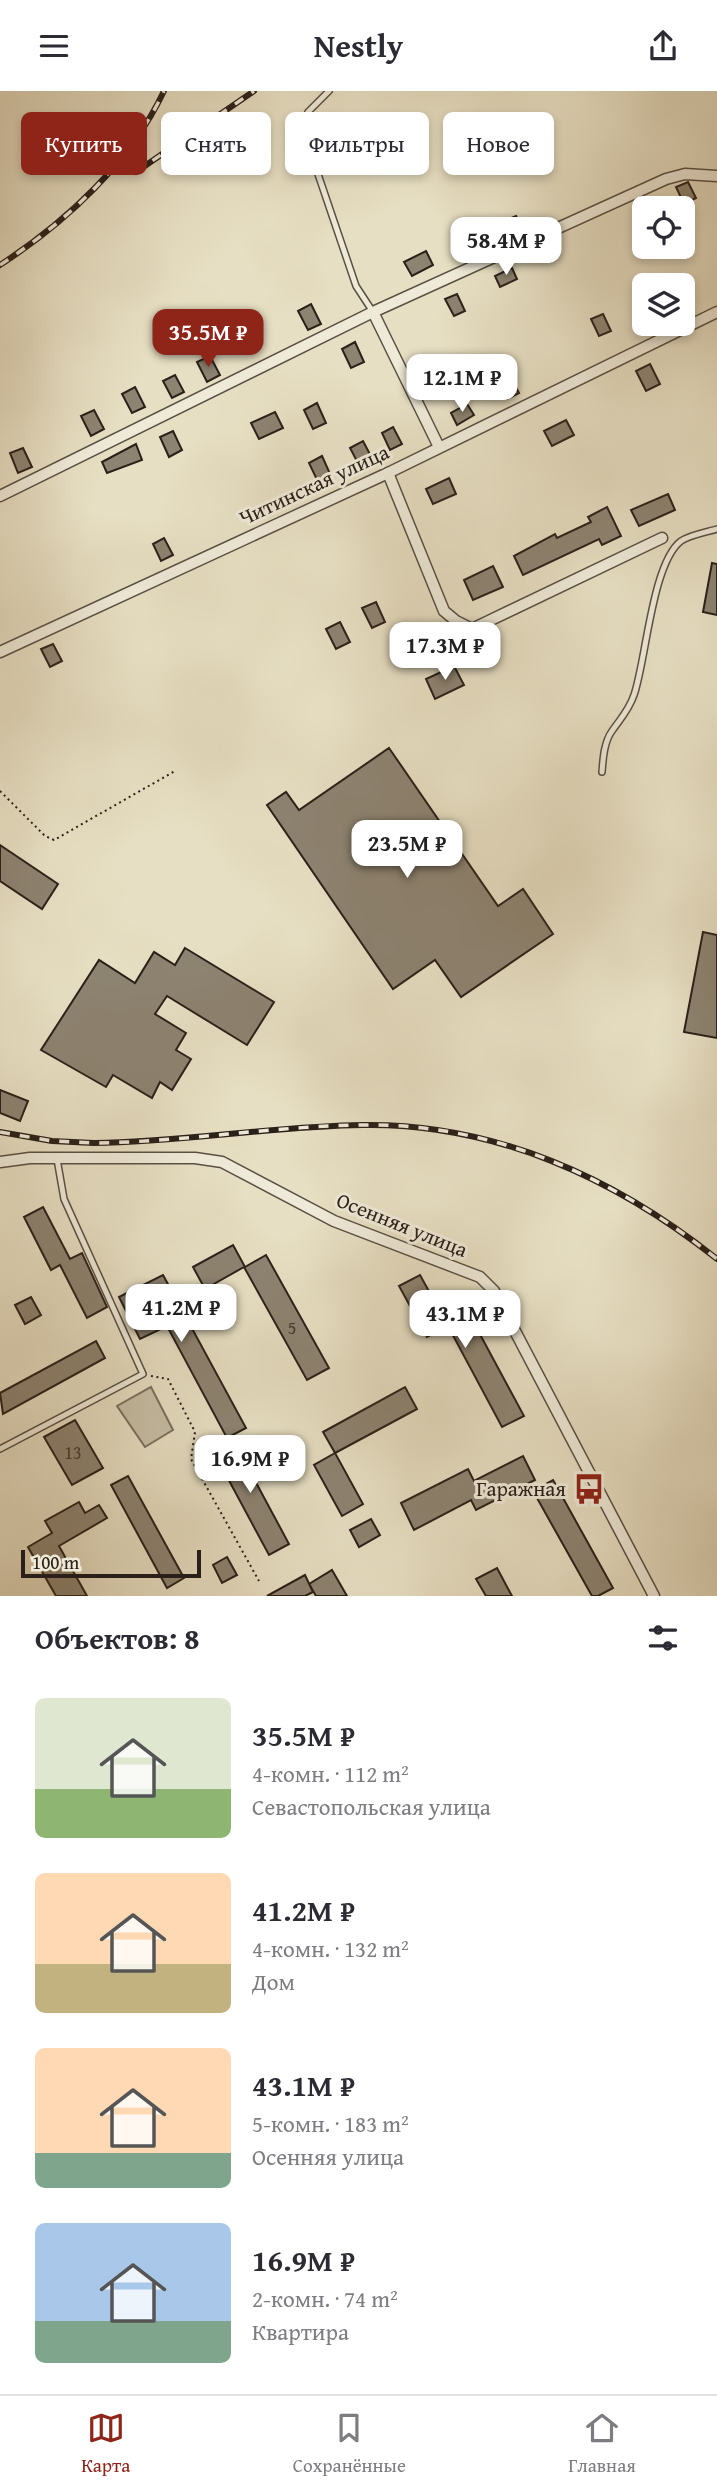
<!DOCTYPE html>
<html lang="ru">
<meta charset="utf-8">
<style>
:root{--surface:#fff;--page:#f2f2f3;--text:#2b2b33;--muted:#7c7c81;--line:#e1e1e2;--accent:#8f2418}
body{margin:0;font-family:"Gentium Book Plus",serif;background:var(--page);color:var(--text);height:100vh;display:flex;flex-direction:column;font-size:26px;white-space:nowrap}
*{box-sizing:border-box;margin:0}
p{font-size:23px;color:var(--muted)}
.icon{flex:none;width:38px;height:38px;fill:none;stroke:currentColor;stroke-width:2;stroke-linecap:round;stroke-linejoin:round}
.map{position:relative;height:1505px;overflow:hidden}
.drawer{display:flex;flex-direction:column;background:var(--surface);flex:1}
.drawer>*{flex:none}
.top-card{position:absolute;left:21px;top:21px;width:676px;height:63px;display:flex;gap:14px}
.fabs{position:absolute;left:632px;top:105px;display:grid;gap:14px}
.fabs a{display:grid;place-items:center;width:63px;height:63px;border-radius:10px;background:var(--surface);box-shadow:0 4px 10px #0003;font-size:35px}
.scale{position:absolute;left:21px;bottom:18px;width:180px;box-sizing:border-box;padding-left:7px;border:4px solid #2b2019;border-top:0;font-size:19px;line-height:24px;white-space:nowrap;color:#2b2019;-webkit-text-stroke:5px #efead8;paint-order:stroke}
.price{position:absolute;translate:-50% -60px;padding:0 16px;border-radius:14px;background:#fff;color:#222;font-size:23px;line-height:46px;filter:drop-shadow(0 2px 4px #0008)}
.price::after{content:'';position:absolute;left:50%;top:42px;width:21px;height:16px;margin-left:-10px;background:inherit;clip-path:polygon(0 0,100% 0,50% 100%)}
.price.current{background:var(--accent);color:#fff}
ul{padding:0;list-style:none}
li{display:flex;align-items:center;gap:21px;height:175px;padding:0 35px}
li span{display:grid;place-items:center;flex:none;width:196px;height:140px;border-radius:10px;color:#555}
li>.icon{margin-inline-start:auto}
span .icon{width:84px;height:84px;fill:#fffc;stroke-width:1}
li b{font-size:30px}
h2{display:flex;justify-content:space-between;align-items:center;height:84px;padding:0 35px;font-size:30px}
.pill{padding:0 24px;border-radius:10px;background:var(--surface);box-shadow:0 4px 10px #0003;font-size:24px;line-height:63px}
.pill.current{background:var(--accent);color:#fff}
header{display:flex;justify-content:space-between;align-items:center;height:91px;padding:0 35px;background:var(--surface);font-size:32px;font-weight:800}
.tabs{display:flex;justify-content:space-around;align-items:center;height:98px;border-top:2px solid var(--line);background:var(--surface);font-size:19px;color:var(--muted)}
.tabs a{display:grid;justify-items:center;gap:4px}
.tabs .current{color:var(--accent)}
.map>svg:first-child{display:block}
.green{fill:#c7bfa6;stroke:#797060;stroke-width:2}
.building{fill:#8d8371;stroke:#2b2019;stroke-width:2}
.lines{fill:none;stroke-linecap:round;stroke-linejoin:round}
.service-casing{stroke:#5a5044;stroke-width:8}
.minor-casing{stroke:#5a5044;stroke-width:13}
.path{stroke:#2b2019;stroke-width:2;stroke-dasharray:2 3.5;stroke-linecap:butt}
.service{stroke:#efead8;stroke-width:5}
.minor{stroke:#efead8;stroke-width:10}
.rail-casing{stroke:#2b2019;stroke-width:6}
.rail{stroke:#efead8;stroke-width:3.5;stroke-dasharray:10;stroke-linecap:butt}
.labels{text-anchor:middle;stroke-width:6;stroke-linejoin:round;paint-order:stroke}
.number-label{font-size:18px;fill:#44392f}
.street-label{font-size:21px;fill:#2b2019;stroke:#efead8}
.poi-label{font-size:21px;fill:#2b2019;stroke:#efead8;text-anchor:end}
</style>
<header><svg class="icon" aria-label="menu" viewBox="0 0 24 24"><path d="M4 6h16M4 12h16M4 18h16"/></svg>Nestly<svg class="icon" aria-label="share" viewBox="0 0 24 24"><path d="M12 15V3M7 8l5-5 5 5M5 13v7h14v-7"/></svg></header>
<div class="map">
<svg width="717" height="1505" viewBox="0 0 717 1505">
<rect width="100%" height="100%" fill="#e7dfc3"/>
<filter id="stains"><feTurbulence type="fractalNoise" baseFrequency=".00286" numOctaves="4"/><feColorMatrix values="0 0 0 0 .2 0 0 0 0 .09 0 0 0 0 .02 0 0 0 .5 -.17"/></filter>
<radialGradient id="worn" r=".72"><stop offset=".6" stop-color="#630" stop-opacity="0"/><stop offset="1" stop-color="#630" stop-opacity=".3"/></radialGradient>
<path class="green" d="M151 1296 173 1339 145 1356 117 1315Z"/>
<g class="building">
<path d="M688 91 696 107 684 113 676 96Z"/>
<path d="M516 125 523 140 509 146 502 131Z"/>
<path d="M473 146 478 157 461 165 456 153Z"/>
<path d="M426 160 433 174 412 185 404 171Z"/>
<path d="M512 177 517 188 500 196 495 185Z"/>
<path d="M457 203 465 220 454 225 445 208Z"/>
<path d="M311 213 321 233 308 239 298 220Z"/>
<path d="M603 223 611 240 599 245 591 228Z"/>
<path d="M355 251 364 271 351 277 342 258Z"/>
<path d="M210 265 220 284 207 291 197 271Z"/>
<path d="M650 273 660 293 646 300 636 280Z"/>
<path d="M175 284 184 301 172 307 163 290Z"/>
<path d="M510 285 519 302 507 308 499 291Z"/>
<path d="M135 296 145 316 132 322 122 303Z"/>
<path d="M317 312 326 332 313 338 304 319Z"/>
<path d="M467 313 474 324 457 334 451 322Z"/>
<path d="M94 319 104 338 91 345 81 325Z"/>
<path d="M275 321 283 337 259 348 251 332Z"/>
<path d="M566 329 574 344 552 355 544 340Z"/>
<path d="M393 336 402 353 390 359 382 342Z"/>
<path d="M173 340 182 359 169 366 160 346Z"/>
<path d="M363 350 373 369 360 376 350 357Z"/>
<path d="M136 353 142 369 107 382 102 371Z"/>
<path d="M23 357 32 376 18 382 10 362Z"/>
<path d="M322 365 331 385 318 391 309 372Z"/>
<path d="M449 387 456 403 433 413 426 398Z"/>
<path d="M668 403 675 419 639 435 631 419Z"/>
<path d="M607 416 621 445 602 454 599 448 523 484 514 465 555 443 557 447 591 431 588 426Z"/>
<path d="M164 447 173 464 161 470 153 453Z"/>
<path d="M712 472 717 473V524L703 521Z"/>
<path d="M493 475 503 496 473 509 464 489Z"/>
<path d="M376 511 385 531 372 537 362 517Z"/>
<path d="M340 531 350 551 336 558 326 538Z"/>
<path d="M53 553 62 570 50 576 41 558Z"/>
<path d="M454 575 464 594 435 608 426 588Z"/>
<path d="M389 657 498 815 523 798 553 843 461 906 435 869 393 898 267 714 286 701 299 719Z"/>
<path d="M0 754 58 793 42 818 0 790Z"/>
<path d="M703 841 717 844V947L684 941Z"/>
<path d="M185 857 274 911 247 954 167 905 155 923 186 942 176 959 191 968 172 999 160 991 152 1007 113 984 106 996 41 959 99 869 135 892 154 861 175 874Z"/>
<path d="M0 999 28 1010 20 1030 0 1022Z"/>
<path d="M43 1116 70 1168 82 1162 107 1216 87 1227 60 1174 51 1179 24 1126Z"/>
<path d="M233 1154 245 1176 266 1164 329 1277 307 1289 244 1176 205 1198 193 1176Z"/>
<path d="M163 1184 246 1337 227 1347 167 1235 140 1248 119 1206Z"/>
<path d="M420 1184 448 1235 469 1223 524 1325 502 1336 448 1235 427 1246 399 1195Z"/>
<path d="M31 1206 41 1224 25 1233 15 1214Z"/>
<path d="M96 1250 105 1267 3 1323 0 1302Z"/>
<path d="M405 1296 417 1318 335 1362 363 1413 342 1425 314 1374 335 1362 323 1341Z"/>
<path d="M75 1329 103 1377 72 1394 44 1346Z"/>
<path d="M231 1345 289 1453 269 1464 211 1356Z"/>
<path d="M523 1365 535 1389 476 1419 471 1409 414 1439 401 1412 468 1378 474 1390Z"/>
<path d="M128 1385 184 1487 167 1497 111 1394Z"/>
<path d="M553 1389 613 1497 598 1505H592L533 1400Z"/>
<path d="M79 1411 85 1422 99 1414 107 1427 59 1455 87 1505H56L28 1456 52 1442 45 1430Z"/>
<path d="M371 1428 380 1444 359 1456 350 1439Z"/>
<path d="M227 1466 237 1484 222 1492 213 1474Z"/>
<path d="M497 1477 512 1505H486L476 1488Z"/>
<path d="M332 1479 347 1505H316L309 1493Z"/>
<path d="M305 1484 313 1501 305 1505H267Z"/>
</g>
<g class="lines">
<defs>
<g id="service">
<path d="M329 0 308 21 302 36 356 195 373 221"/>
<path d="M602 681C603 668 604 651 612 640 621 627 629 619 634 604 646 570 652 472 681 450 690 444 707 441 717 438"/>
<path d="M0 1358 143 1283 64 1108 57 1068"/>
</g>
<g id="minor">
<path d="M373 221 439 356"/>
<path d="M388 382 444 520 456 530 472 538 662 447"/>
<path d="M0 405 373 221 666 88 685 83 717 85"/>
<path d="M0 561 388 382 717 221"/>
<path d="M0 1071 30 1067H195L222 1071 334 1130 480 1186 494 1200 654 1505"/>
</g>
</defs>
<use href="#service" class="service-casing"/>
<use href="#minor" class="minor-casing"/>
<g class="path">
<path d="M0 700 45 745 54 749 175 680"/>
<path d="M151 1285 168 1288 195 1341 191 1368 259 1490"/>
</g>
<use href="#service" class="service"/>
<use href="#minor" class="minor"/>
<defs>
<g id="rail">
<path d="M136 81 254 0"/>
<path d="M0 174C66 131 130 72 164 0"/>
<path d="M0 1041 52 1050 94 1052C184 1051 273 1035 363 1034 495 1032 615 1087 717 1168"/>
</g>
</defs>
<use href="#rail" class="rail-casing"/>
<use href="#rail" class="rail"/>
</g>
<defs>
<symbol id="bus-bare" viewBox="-9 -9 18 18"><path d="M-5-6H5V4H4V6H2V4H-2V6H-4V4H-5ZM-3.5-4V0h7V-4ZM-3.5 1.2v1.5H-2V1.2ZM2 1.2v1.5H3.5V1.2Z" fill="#8f2418" stroke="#efead8" stroke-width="2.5" paint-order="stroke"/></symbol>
</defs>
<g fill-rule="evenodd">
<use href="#bus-bare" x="567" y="1376" width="44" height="44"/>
</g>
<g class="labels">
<g class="number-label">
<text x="292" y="1243">5</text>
<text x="73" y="1368">13</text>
</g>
<g class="street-label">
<text transform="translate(314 394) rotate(-25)" y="7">Читинская улица</text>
<text transform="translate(402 1134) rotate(22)" y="7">Осенняя улица</text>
</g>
<g class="poi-label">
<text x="566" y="1405">Гаражная</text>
</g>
</g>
<rect width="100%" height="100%" filter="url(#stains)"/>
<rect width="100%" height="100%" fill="url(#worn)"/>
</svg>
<div class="fabs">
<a><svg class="icon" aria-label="locate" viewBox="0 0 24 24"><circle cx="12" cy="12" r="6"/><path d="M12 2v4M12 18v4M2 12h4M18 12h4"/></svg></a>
<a><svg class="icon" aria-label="layers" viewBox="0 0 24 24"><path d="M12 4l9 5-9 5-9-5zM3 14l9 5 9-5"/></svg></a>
</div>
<div class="scale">100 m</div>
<b class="price" style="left:506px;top:186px">58.4M ₽</b>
<b class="price current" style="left:208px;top:278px">35.5M ₽</b>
<b class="price" style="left:462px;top:323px">12.1M ₽</b>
<b class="price" style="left:445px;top:591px">17.3M ₽</b>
<b class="price" style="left:407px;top:789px">23.5M ₽</b>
<b class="price" style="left:181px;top:1253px">41.2M ₽</b>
<b class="price" style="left:465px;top:1259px">43.1M ₽</b>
<b class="price" style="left:250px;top:1404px">16.9M ₽</b>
<div class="top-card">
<a class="pill current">Купить</a>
<a class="pill">Снять</a>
<a class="pill">Фильтры</a>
<a class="pill">Новое</a>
</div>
</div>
<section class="drawer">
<h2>Объектов: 8<svg class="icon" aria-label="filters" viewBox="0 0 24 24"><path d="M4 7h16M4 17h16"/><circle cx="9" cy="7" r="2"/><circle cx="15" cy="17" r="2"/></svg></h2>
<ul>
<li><span style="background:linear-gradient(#dfe7d0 65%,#8fb573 0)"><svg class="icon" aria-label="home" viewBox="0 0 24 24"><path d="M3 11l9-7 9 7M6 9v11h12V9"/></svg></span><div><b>35.5M ₽</b><p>4-комн. · 112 m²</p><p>Севастопольская улица</p></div></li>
<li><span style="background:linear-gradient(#ffd9b3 65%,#c2b280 0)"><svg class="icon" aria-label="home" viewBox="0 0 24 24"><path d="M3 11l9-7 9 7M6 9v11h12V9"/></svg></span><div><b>41.2M ₽</b><p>4-комн. · 132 m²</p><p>Дом</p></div></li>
<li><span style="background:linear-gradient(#ffd9b3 75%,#7fa58c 0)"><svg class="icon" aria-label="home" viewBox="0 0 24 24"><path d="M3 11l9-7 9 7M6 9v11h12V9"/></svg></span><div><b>43.1M ₽</b><p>5-комн. · 183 m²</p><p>Осенняя улица</p></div></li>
<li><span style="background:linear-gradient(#a9c7e8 70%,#7fa58c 0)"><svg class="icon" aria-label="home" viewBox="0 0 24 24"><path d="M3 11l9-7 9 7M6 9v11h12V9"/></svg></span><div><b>16.9M ₽</b><p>2-комн. · 74 m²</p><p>Квартира</p></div></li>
</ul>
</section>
<nav class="tabs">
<a class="current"><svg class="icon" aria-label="map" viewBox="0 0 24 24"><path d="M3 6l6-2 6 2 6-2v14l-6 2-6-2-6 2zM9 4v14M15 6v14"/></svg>Карта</a>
<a><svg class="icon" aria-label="saved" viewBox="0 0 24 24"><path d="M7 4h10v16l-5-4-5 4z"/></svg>Сохранённые</a>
<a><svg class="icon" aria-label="home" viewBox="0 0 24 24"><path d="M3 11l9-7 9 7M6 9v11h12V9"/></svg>Главная</a>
</nav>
